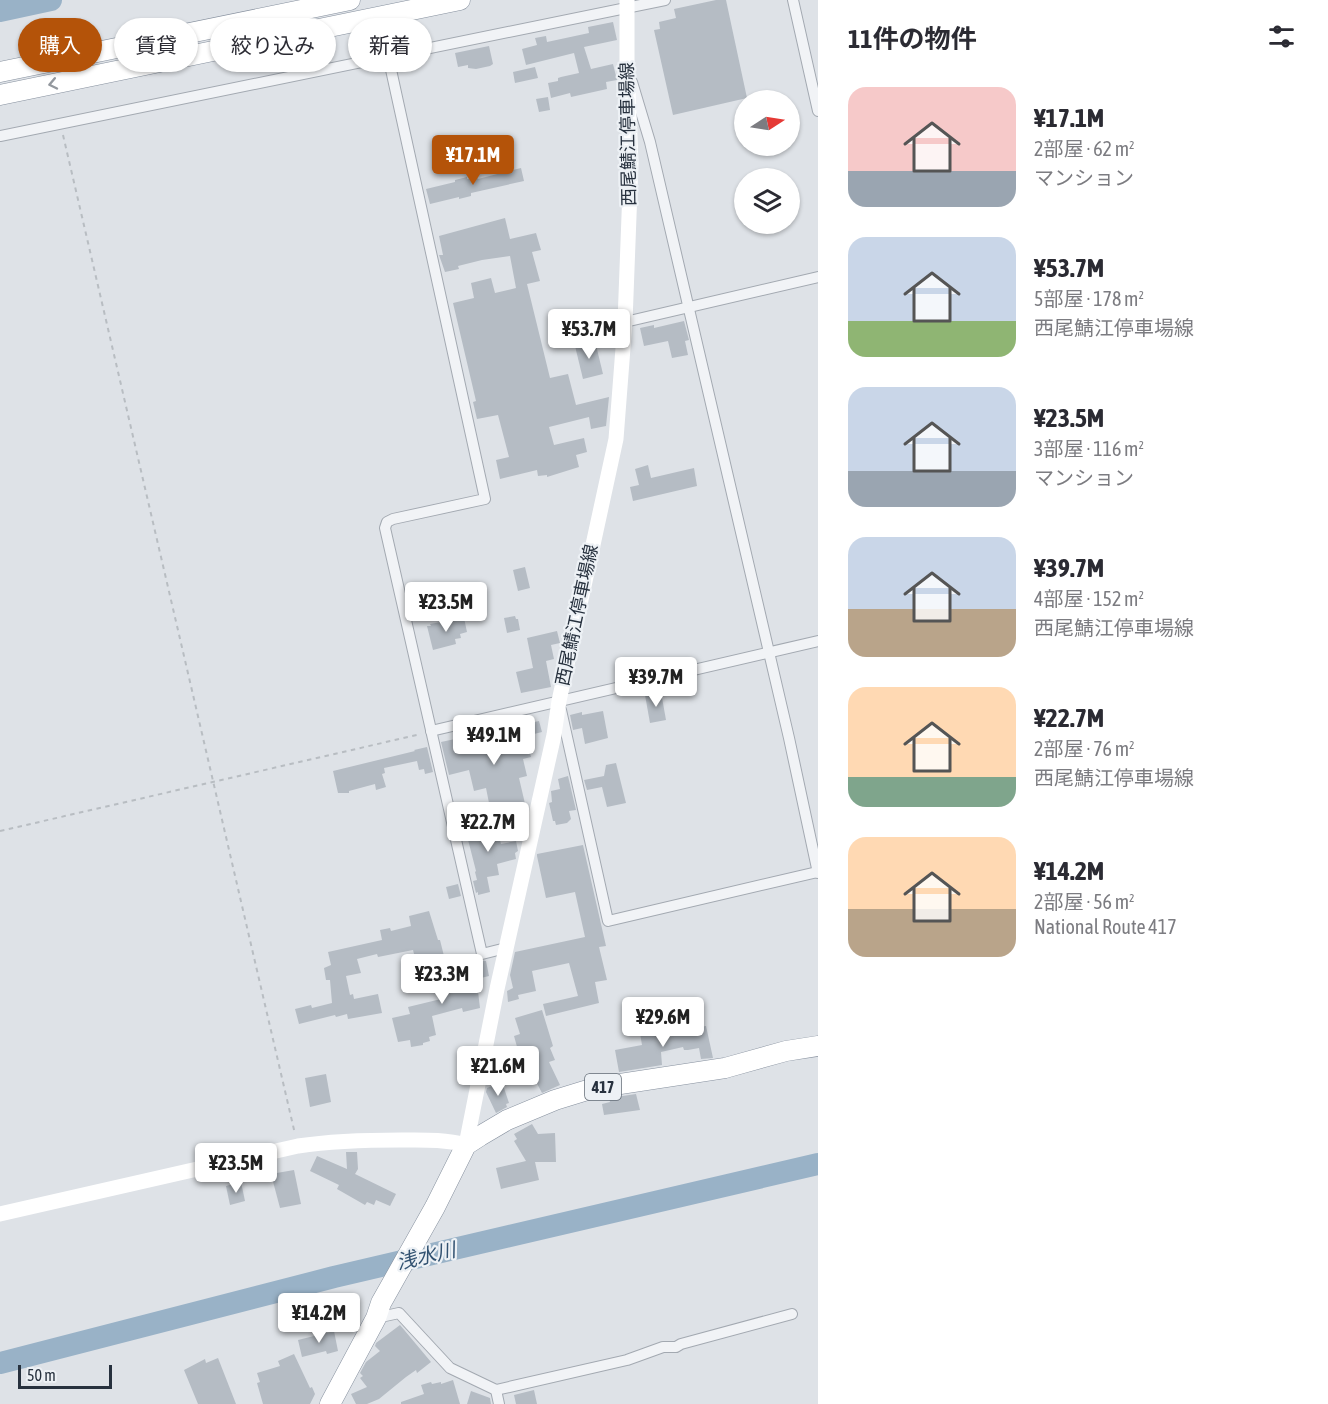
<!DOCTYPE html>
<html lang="ja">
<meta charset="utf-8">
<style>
:root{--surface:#fff;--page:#f7f7f7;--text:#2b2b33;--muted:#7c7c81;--accent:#b45309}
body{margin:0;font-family:"Asap Condensed","Noto Sans JP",sans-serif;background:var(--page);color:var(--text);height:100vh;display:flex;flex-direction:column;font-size:22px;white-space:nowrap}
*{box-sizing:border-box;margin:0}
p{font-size:20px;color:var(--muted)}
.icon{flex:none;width:33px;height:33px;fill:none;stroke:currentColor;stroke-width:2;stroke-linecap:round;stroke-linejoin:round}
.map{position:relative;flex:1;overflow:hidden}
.drawer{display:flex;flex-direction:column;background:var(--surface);width:510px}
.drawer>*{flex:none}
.hud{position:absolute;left:18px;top:18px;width:570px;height:54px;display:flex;gap:12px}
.needle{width:39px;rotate:78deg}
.tools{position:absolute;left:734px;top:90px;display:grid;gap:12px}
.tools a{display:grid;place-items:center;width:66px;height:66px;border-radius:50%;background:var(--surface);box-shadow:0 2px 4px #0004;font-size:30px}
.scale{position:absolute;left:18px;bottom:15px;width:94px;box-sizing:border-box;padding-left:6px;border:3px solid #27313e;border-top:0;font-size:16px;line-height:21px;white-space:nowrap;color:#27313e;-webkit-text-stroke:4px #edf1f5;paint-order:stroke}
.price{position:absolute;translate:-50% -51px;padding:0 14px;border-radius:6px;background:#fff;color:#222;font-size:20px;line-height:39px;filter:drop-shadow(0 2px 3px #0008)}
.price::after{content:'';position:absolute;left:50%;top:36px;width:18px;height:14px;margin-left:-9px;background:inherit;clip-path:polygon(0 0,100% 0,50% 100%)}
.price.current{background:var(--accent);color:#fff}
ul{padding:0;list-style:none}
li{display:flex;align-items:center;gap:18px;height:150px;padding:0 30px}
li span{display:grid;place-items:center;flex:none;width:168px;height:120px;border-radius:18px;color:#555}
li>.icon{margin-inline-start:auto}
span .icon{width:72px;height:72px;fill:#fffc;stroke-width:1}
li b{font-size:26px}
h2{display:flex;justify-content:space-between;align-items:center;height:72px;padding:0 30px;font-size:26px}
.chip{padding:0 21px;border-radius:27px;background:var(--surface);box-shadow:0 2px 4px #0004;font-size:21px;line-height:54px}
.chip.current{background:var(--accent);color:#fff}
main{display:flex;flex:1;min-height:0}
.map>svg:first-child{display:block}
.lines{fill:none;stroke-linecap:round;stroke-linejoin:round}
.river{stroke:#99b2c7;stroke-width:22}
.building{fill:#b5bcc4}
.street-casing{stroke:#a3a9b1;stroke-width:12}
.highway-casing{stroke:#86909e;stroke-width:21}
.path{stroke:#b8bdc2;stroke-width:2;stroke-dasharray:4.5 4.5;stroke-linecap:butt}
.street{stroke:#f1f3f6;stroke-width:10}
.secondary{stroke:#fff;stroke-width:15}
.highway{stroke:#fff;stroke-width:20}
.oneway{stroke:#93989e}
.labels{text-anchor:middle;stroke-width:4.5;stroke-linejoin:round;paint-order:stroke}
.shield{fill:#edf1f5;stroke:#626b75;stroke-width:1.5}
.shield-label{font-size:16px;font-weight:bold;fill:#27313e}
.street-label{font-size:18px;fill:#27313e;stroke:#edf1f5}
.water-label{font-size:20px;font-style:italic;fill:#325271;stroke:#edf1f5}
</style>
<main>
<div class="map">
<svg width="818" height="1404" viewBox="0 0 818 1404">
<rect width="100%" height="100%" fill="#dee2e7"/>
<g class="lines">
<g class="river">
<path d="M0 11 51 0"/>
<path d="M0 1363 334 1277 818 1164"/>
</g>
</g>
<g class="building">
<path d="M716 0H726L747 98 673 115 654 30 660 29 659 22 676 18 674 9Z"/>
<path d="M613 22 617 40 584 47 591 69 613 64 617 80 606 82 607 89 571 97 570 93 551 98 548 83 558 81V78L561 77 579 73 574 53 526 65 522 49 537 45 535 38 546 36 547 42 589 33 588 27Z"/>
<path d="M489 46 493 64 490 66 476 69 468 68V65L458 67 455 53Z"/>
<path d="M535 67 538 78 515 83 513 72Z"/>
<path d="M548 97 550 110 539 112 536 99Z"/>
<path d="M521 168 524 181 471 193V196L459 199V197L430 204 426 189 455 182V180L467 177V179L477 177 478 179Z"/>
<path d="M505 218 510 239 536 233 541 250 532 252 540 281 527 284 550 378 568 374 576 405 609 397 606 426 591 429 589 417 549 427 554 445 584 438 587 452 576 455 579 467 547 477V475L538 476 537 470 500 479 496 460 509 457 498 415 477 419 473 402 476 401 453 303 474 298 471 283 491 278 495 293 516 288 510 256 482 260 458 266 459 269 445 272 439 255H443L439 236Z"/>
<path d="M684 321 689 340 685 341 688 355 672 358 668 341 644 346 640 328 654 325V328Z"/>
<path d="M595 341 603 374 583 379 575 346Z"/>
<path d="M648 465 651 478 694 468 697 486 633 501 630 487 639 485 635 469Z"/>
<path d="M525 567 530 588 518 591 513 570Z"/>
<path d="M515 616 516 619H518L520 630 507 633 504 618Z"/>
<path d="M464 618 467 632 460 634 461 638 455 639 456 644 433 650 427 626H431L430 624Z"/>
<path d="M557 631 560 643 551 645 554 659 546 661 551 687 521 693 516 672 533 668 527 638Z"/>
<path d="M661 692 666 720 650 723 645 695Z"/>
<path d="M603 711 608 738 585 744 582 728 573 730 570 715 582 712V715Z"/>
<path d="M539 721 542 732 526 736 531 757 523 759 527 776 519 778 526 808 522 809 523 814 486 822 483 811 490 808 486 788 474 791 469 770 449 775 441 742Z"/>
<path d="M427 747 433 772 425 774 424 769 419 770 417 761 384 768 385 773 382 774 386 787 376 790 375 784 349 791V793H338L333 771 415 751 414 750Z"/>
<path d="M616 763 626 803 607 807 602 787 587 790 584 780 604 776 606 765Z"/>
<path d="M568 776 576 810 569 811 571 819 567 823 556 825 555 821H553L549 803 552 802 551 791 560 789 558 779Z"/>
<path d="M495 821 501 844 516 841 518 851 515 853 516 859 497 864 499 875 487 877 490 892 478 895V892L476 893 473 881 477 880 475 872 476 871 465 828Z"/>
<path d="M583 845 606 946 599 947 607 980 595 982 599 1003 546 1016 543 1004 578 996 569 963 532 971 536 991 518 995 519 999 508 1002 507 991 513 988 510 975 515 952 585 937 575 892 546 898 537 856V854Z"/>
<path d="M458 884 461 896 449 899 446 887Z"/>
<path d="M429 911 438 940H440L444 956 433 959V956L422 959V956L415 958 413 950 378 957 377 954 357 959 361 973 346 976 350 995 353 994 354 999 378 994 382 1013 348 1019 347 1014 336 1017 335 1015 299 1024 295 1009 311 1005 312 1008 332 1003 330 980H326L324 968 331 965 328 952 382 940 380 930 390 928 391 931 411 926 409 916Z"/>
<path d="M479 960 486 961 489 976 481 978 482 983H477L480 1008 463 1012 462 1008 432 1016 436 1035 429 1037 430 1041 423 1043V1045L411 1047 410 1040 398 1042 392 1018 410 1014 408 1007 441 999 437 981 468 974 466 963Z"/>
<path d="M542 1010 553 1046 550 1048 555 1060 549 1062 560 1085 542 1093 531 1072 535 1070 526 1069 521 1061 514 1036 520 1034 515 1018Z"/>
<path d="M692 1024 693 1028 706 1026 713 1058 701 1059 699 1048 688 1050H684L683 1047 661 1052 662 1065 619 1072 615 1050 642 1045 640 1033 657 1030 659 1039 677 1035 678 1026Z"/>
<path d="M326 1074 331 1102 310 1107 305 1078Z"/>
<path d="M502 1082 509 1103 506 1104 507 1107 496 1113 486 1092 487 1088Z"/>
<path d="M636 1094 640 1110 604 1115 602 1104 610 1102 609 1098Z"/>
<path d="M532 1124 538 1134 555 1133 556 1162H535L539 1180 501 1189 496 1168 526 1161 514 1141 517 1139 514 1134Z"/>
<path d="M346 1152H357L358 1169 355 1174 396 1194 390 1206 376 1200 374 1205 367 1202 365 1205 337 1189 339 1185 310 1171 317 1156 347 1169Z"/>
<path d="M294 1170 301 1204 280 1208 271 1174Z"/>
<path d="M241 1182 245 1201 230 1205 226 1186Z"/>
<path d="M400 1325 431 1362 417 1373 416 1370 406 1377 379 1399 367 1404H356L351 1394 367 1387 360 1378 363 1376 360 1373 366 1362 380 1351 375 1346 376 1343Z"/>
<path d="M334 1331 338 1351 327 1354 326 1351 302 1357 298 1340Z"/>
<path d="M294 1354 310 1388 312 1387 315 1394 310 1404H263L257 1383 260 1382 257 1373 280 1366 278 1361Z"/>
<path d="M218 1358 236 1404H198L184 1370 205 1359 206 1363Z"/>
<path d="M453 1380 460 1404H401V1402L424 1394 421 1385 431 1382 432 1384 441 1382V1384Z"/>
<path d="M534 1390 537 1404H516L514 1395Z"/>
<path d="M471 1391 490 1398 491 1404H467Z"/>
</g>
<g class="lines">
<defs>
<g id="street">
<path d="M793 0 818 111"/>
<path d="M388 56 485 499 393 519 387 522 385 528 482 954 506 948"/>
<path d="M632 82 650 142 789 738 818 873"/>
<path d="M0 136 665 0"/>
<path d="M625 322 818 277"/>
<path d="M561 710 608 921 817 872"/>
<path d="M431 731 818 641"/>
<path d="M376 1318 399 1313 450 1368 496 1390 627 1360 663 1347H676L681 1344 792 1314"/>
<path d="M496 1390 499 1404"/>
</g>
<g id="highway">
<path d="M0 72 350 0"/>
<path d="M0 95 460 0"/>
<path d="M330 1404 376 1318 381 1303 435 1207 466 1145 480 1136 507 1120 555 1100 594 1088 725 1068 786 1051 818 1046"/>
</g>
</defs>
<use href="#street" class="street-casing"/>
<use href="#highway" class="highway-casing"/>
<g class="path">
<path d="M63 135 295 1134"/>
<path d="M0 831 421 734"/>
</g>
<use href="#street" class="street"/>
<path class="secondary" d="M0 1214 298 1146C332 1141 366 1140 401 1140 423 1140 444 1139 466 1145L497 989 554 735 559 701 616 439 625 322 631 163 627 63V0"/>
<use href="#highway" class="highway"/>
</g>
<defs><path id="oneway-chevron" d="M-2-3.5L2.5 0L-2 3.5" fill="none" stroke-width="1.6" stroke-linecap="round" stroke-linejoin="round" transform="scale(1.5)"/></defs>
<use class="oneway" href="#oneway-chevron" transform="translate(53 84) rotate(168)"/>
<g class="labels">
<rect class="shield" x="585" y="1074" width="36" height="26" rx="4.5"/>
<g class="shield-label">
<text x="603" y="1093">417</text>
</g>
<g class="street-label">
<text transform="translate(628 134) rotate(-91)" y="6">西尾鯖江停車場線</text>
<text transform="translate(577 615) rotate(-78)" y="6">西尾鯖江停車場線</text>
</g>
<g class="water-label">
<text transform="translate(426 1256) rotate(-13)" y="7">浅水川</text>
</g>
</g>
</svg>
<div class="tools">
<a><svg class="needle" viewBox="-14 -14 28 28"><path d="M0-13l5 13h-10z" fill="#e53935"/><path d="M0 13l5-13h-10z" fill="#7c7c81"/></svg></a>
<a><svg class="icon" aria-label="layers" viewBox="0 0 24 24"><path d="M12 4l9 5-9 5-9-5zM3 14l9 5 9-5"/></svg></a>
</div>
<div class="scale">50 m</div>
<b class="price current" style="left:473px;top:186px">¥17.1M</b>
<b class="price" style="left:589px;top:360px">¥53.7M</b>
<b class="price" style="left:446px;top:633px">¥23.5M</b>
<b class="price" style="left:656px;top:708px">¥39.7M</b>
<b class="price" style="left:494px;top:766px">¥49.1M</b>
<b class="price" style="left:488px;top:853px">¥22.7M</b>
<b class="price" style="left:442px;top:1005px">¥23.3M</b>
<b class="price" style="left:663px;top:1048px">¥29.6M</b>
<b class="price" style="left:498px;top:1097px">¥21.6M</b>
<b class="price" style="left:236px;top:1194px">¥23.5M</b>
<b class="price" style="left:319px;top:1344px">¥14.2M</b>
<div class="hud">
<a class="chip current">購入</a>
<a class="chip">賃貸</a>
<a class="chip">絞り込み</a>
<a class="chip">新着</a>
</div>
</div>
<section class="drawer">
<h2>11件の物件<svg class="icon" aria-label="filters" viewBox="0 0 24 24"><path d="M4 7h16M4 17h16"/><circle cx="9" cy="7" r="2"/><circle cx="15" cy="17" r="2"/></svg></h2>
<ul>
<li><span style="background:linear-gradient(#f6c9c9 70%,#9aa5b1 0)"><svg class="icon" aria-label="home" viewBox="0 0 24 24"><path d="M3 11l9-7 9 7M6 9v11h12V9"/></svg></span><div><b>¥17.1M</b><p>2部屋 · 62 m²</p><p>マンション</p></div></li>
<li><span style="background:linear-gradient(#c9d6e8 70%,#8fb573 0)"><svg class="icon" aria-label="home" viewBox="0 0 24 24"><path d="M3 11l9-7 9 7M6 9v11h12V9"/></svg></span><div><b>¥53.7M</b><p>5部屋 · 178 m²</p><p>西尾鯖江停車場線</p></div></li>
<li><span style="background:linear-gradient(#c9d6e8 70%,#9aa5b1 0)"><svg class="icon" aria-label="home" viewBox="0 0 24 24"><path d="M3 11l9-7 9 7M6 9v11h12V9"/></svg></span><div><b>¥23.5M</b><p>3部屋 · 116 m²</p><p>マンション</p></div></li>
<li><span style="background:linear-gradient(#c9d6e8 60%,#b9a48a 0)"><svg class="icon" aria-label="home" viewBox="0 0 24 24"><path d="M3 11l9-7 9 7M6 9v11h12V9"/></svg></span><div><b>¥39.7M</b><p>4部屋 · 152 m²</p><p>西尾鯖江停車場線</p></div></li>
<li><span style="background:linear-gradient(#ffd9b3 75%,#7fa58c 0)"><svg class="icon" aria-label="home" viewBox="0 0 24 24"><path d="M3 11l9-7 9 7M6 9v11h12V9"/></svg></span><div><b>¥22.7M</b><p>2部屋 · 76 m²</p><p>西尾鯖江停車場線</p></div></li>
<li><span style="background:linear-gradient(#ffd9b3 60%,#b9a48a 0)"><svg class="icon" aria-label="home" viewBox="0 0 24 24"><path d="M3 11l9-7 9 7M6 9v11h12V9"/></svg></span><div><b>¥14.2M</b><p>2部屋 · 56 m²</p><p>National Route 417</p></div></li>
</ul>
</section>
</main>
